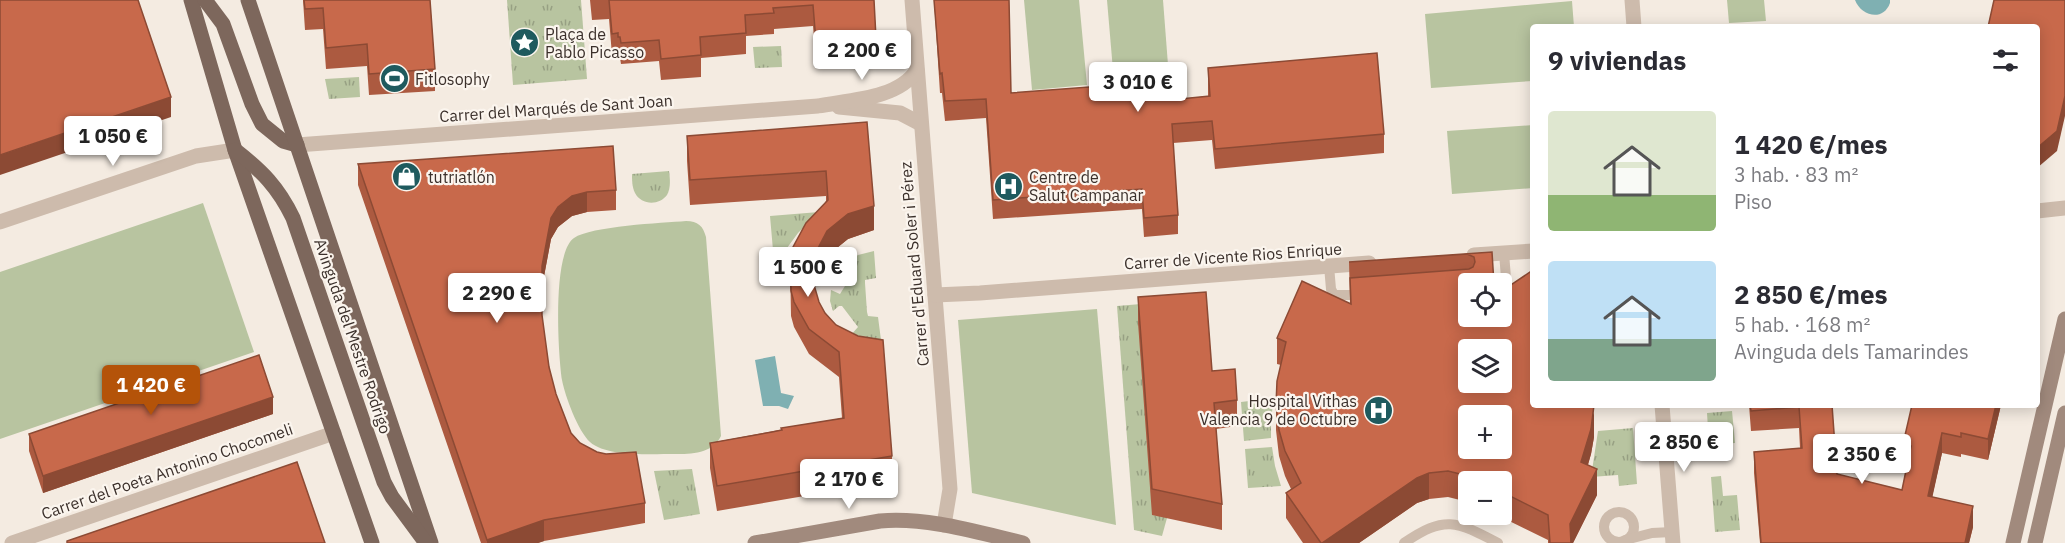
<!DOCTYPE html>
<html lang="es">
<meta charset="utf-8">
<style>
:root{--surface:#fff;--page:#f2f2f3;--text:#2b2b33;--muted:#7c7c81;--accent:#b45309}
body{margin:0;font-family:"IBM Plex Sans",sans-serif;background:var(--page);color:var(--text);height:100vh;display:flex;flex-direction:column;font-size:22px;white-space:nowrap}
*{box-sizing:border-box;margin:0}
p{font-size:20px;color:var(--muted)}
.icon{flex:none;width:33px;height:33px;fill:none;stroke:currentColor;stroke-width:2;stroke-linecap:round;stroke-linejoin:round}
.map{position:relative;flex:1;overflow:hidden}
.sheet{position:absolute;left:1530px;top:24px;width:510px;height:384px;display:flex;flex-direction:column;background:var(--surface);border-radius:6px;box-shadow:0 3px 15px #0003}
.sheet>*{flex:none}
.controls{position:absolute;left:1458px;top:273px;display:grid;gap:12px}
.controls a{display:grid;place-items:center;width:54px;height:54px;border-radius:6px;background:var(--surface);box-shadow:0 3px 15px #0003;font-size:30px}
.price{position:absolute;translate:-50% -51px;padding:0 14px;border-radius:6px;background:#fff;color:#222;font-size:20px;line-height:39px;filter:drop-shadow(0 2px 3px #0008)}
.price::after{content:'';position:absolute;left:50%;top:36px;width:18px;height:14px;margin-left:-9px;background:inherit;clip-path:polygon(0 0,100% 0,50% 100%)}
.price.on{background:var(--accent);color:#fff}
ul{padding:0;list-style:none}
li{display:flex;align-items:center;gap:18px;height:150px;padding:0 18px}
li span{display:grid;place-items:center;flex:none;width:168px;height:120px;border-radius:6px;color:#555}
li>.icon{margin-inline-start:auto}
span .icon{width:72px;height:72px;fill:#fffc;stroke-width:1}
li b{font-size:26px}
h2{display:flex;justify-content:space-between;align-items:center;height:72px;padding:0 18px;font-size:26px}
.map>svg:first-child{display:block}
.grass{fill:url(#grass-tufts)}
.green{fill:#b8c4a0}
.water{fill:#7fb0b2}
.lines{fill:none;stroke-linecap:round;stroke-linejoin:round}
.lane{stroke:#cdbbac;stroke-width:10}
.street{stroke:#cdbbac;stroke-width:15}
.secondary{stroke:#a18a7d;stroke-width:15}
.primary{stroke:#7d675c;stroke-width:15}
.wall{fill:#ac5a40}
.shaded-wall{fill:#8c4a34}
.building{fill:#c8694b;stroke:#8c4a34;stroke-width:1.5;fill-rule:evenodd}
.labels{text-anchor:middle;stroke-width:4.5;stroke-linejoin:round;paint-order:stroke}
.poi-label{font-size:16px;fill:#3b302b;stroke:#fbf5ee;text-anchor:start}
.street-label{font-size:16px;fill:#3b302b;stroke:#fbf5ee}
</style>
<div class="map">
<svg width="2065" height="543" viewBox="0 0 2065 543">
<defs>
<pattern id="grass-tufts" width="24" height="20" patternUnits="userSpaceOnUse" patternTransform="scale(1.5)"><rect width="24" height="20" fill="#b8c4a0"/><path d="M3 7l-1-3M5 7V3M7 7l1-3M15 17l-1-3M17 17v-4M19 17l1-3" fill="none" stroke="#97a083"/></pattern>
</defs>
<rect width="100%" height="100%" fill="#f4ebe1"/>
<g class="grass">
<path d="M507 0H581L587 79 513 85Z"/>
<path d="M781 46 782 67 755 68 753 47Z"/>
<path d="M359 77 360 97 329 99 325 79Z"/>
<path d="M669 171C670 178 671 188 667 195 659 206 641 205 635 193 632 187 632 180 632 174Z"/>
<path d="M819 212 798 233 787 248 801 256 793 272 775 273 770 216Z"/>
<path d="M874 251 876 278 865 280V283L867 312 868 316 878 317 881 340 850 336 858 327 842 306H839L833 311 830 301 831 290 840 294 853 273 854 271 847 265V262L858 255Z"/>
<path d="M1201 299 1167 518 1162 536 1134 530 1117 306Z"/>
<path d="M1274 398 1271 419V438L1244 441 1241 402Z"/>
<path d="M1732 411 1735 443 1709 445 1707 413Z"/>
<path d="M1633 428 1637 484 1619 486 1618 475 1591 477 1598 431Z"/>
<path d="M1272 447 1275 466 1281 486 1248 488 1245 449Z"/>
<path d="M692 469 700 514 664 520 654 471Z"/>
<path d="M1721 476 1723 496 1737 495 1740 530 1715 532 1711 477Z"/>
</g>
<g class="green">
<path d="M1024 0H1079L1087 85 1032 90Z"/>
<path d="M1107 0H1163L1169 78 1114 82Z"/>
<path d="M1727 0H1764L1766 21 1729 23Z"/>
<path d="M1572 1 1574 27H1533V81L1431 88 1425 14Z"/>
<path d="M1533 125V188L1452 194 1447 131Z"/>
<path d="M203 203 254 352 0 439V272Z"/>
<path d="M686 221C698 221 703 226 706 237L721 436C712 454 692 454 674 454 652 454 606 457 590 442 578 431 565 396 562 380 558 354 552 253 574 238 591 226 662 223 686 221Z"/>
<path d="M1097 309 1116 525 972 493 958 320Z"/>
</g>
<g class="water">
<path d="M1855 0H1890V3C1883 22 1861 16 1855 0Z"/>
<path d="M775 356 781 393 794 396 788 409 779 406H763L755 360Z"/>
</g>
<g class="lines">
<g class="lane">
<path d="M1329 266 1331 289 1334 295H1363"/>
<path d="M1502 285 1506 278 1504 253"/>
<circle cx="1619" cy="527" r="15"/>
<path d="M1625 540 1652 533 1672 532"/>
<path d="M1404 543C1445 515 1456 521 1498 543"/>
</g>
<g class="street">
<path d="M912 0 950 489 944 525"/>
<path d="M1632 0 1634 27"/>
<path d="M839 107 900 113 921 124"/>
<path d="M297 145 818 106C850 100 898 99 917 70"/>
<path d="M2037 211 2065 208"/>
<path d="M0 222 196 156 235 150"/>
<path d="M1474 255 1533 251"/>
<path d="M935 295 980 293 1369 263"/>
<path d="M1662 405 1673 543"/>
<path d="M12 543 334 433"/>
</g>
<g class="secondary">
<path d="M755 543 880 521C928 517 976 532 1023 543"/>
<path d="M2013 543 2065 319"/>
<path d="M2035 543 2065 413"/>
</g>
<g class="primary">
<path d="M191 0 235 150 372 543"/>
<path d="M205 0 223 24 252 104 262 124 283 141 297 145"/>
<path d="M248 0 431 543"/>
<path d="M235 150C262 171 278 187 293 218L384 482 392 497 426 543"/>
</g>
</g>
<g class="wall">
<path d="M303 0H430L435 69V91L369 95 367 66 326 69 323 29 305 30Z"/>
<path d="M590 0H874L876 38V59L816 63 813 26 774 29V34L746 36V54L701 58V77L661 80 659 61 621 64 620 58 618 59V54L612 55 609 19 592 20Z"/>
<path d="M934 0H1009L1011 93 1170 100 1208 96V68L1384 134V153L1215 169 1212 140 1173 143 1178 215V234L1144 237 1142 209 993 219 986 118 945 121 942 93H940Z"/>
<path d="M867 122 874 230 848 239 827 256 815 279 814 286 819 302 892 456V481L717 511 710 468V443L842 418 839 377 809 354 794 327 791 316 790 257 826 201V196L690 205 687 161V136Z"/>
<path d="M358 164 616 190V210L587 212 572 216 558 227 551 239 542 287V317L549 367 556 394 571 433 580 443 645 503V523L544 541 538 543H481L358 185Z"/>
<path d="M1492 252 1468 284 1594 437 1591 454 1588 465 1597 495 1573 543H1548V540L1495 514H1502V482H1468V502L1448 497 1429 499 1417 503 1359 543H1303L1286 518V493L1291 489 1285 476 1279 456 1276 430V405L1281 365 1277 364V338L1350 303 1349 262Z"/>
<path d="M1138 297 1212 371 1237 400V426L1216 429 1222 504V530L1152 515 1138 323Z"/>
<path d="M1749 405H1832L1837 474 1902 490 1907 465H1903V444L2001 405 1988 460 1961 454V457L1942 453 1932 497 1973 527 1969 543H1760L1754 473V452L1800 448 1799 428 1751 431Z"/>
<path d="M273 414 43 493 29 451V434Z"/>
</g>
<g class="shaded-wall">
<path d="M2065 96V116L2057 151 2037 168V148Z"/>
<path d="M171 97V117L0 175V155Z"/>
<path d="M587 192V212L572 216 558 227 551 239 542 287V266L551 218 558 207 572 196Z"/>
<path d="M874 206V230L848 239 827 256 815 279 812 303V278L815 254 827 231 848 214Z"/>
<path d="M273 397V414L43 493V476Z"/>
<path d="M1996 405H2001L1988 460V439Z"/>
<path d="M1594 411V437L1591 454 1581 487V462Z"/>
<path d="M1942 433V453L1928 517V496Z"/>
<path d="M1597 469V495L1573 543H1570V524Z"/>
<path d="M1429 473V499L1417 503 1359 543H1322L1417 478Z"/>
<path d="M1973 506V527L1969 543H1965Z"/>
<path d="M544 520V541L538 543H487V540Z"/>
</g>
<g class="building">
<path d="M0 0H138L171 97 0 155Z"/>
<path d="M304 0H430L435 69 369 74 367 44 326 48 323 8 305 9Z"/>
<path d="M609 0H874L876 38 816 42 813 5 773 8 774 13 745 15 746 33 700 37 701 55 661 59 659 40 621 43 620 37H618V33L612 34Z"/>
<path d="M934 0H1009L1011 93 1169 81 1170 100 1210 96 1208 68 1377 53 1384 134 1215 149 1212 121 1172 124 1178 215 1144 218 1142 189 993 200 986 99 945 101 942 73 940 74Z"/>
<path d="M1994 0H2065V96L2057 131 2037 148V27H1988Z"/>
<path d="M867 122 874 206 848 214 827 231 815 254 812 278 819 302 825 313 836 325 858 336 883 340 892 456 717 486 710 443 772 432 782 430 781 428 844 418 839 352 809 329 794 302 791 291 790 257 793 247 806 223 828 200 826 171 690 180 687 136Z"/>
<path d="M613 146 616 190 587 192 572 196 558 207 551 218 542 266V315L549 367 556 394 571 433 580 443 597 452 606 454 636 452 645 503 544 520 487 540 358 164Z"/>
<path d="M1492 252 1494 284H1468V316H1502V291L1533 270V405H1594L1591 429 1581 462 1597 469 1570 524 1571 543H1550L1548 515 1502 492V482H1479L1468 476 1448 471 1429 473 1417 478 1322 543H1321L1286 493 1301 483 1285 451 1279 430 1276 405 1277 381 1286 342 1277 338 1302 281 1351 304 1350 278 1469 269 1473 267 1475 262 1474 257 1467 254 1349 262ZM1468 350H1502V382H1468ZM1468 416H1502V448H1468Z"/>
<path d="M1206 292 1212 371 1235 369 1237 400 1214 403 1222 504 1152 489 1138 297Z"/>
<path d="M259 355 273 397 43 476 29 434Z"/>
<path d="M1750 405H1832L1837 474 1902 490 1911 446 1903 444 1912 405H1996L1988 439 1961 433V437L1942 433 1928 496 1973 506 1965 543H1761L1754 452 1802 448 1799 407 1751 411Z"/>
<path d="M297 462 325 543H67V541Z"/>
</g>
<defs>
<symbol id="sight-disc" viewBox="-11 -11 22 22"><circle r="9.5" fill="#1f5a5e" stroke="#fbf5ee"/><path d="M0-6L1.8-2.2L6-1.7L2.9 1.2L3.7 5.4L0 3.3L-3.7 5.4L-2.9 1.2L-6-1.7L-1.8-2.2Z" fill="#fff"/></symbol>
<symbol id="stadium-disc" viewBox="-11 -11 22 22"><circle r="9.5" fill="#1f5a5e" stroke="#fbf5ee"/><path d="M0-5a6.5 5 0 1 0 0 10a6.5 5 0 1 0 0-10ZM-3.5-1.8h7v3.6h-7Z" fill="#fff"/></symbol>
<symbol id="shop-disc" viewBox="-11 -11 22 22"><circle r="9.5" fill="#1f5a5e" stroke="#fbf5ee"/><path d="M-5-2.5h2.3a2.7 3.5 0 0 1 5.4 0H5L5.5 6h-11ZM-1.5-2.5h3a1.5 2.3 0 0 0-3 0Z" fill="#fff"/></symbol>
<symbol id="hospital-disc" viewBox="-11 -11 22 22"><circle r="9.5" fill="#1f5a5e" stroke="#fbf5ee"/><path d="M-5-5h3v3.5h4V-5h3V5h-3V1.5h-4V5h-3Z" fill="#fff"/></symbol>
</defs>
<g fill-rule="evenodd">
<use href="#sight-disc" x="508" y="26" width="33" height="33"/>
<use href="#stadium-disc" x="378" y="62" width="33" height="33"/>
<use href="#shop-disc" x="390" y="160" width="33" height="33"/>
<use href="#hospital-disc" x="992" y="170" width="33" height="33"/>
<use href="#hospital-disc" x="1362" y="394" width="33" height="33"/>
</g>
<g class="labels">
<g class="poi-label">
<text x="545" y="40">Plaça de<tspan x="545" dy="18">Pablo Picasso</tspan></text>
<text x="415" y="85">Fitlosophy</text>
<text x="428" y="183">tutriatlón</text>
<text x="1029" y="183">Centre de<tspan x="1029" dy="18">Salut Campanar</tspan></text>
<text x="1357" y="407" text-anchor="end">Hospital Vithas<tspan x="1357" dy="18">Valencia 9 de Octubre</tspan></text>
</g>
<g class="street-label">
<text transform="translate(556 108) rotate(-4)" y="6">Carrer del Marqués de Sant Joan</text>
<text transform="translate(1233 256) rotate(-4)" y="6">Carrer de Vicente Rios Enrique</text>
<text transform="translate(914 264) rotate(-95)" y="6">Carrer d'Eduard Soler i Pérez</text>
<text transform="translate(353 336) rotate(71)" y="6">Avinguda del Mestre Rodrigo</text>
<text transform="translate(167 471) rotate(-19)" y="6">Carrer del Poeta Antonino Chocomeli</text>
</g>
</g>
</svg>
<div class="controls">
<a><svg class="icon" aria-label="locate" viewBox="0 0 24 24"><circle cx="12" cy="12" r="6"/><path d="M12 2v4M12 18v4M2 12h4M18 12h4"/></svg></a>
<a><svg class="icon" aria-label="layers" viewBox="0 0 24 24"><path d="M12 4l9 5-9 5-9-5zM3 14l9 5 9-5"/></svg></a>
<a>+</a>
<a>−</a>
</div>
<b class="price" style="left:862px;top:81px">2 200 €</b>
<b class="price" style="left:1138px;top:113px">3 010 €</b>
<b class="price" style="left:113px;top:167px">1 050 €</b>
<b class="price" style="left:808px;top:298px">1 500 €</b>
<b class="price" style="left:497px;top:324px">2 290 €</b>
<b class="price on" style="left:151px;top:416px">1 420 €</b>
<b class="price" style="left:1684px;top:473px">2 850 €</b>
<b class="price" style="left:1862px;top:485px">2 350 €</b>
<b class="price" style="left:849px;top:510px">2 170 €</b>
<section class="sheet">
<h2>9 viviendas<svg class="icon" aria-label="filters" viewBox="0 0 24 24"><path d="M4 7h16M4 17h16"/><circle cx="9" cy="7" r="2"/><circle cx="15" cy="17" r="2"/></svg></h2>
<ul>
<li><span style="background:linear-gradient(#dfe7d0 70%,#8fb573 0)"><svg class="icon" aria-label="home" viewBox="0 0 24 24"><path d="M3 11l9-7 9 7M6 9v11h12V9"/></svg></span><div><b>1 420 €/mes</b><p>3 hab. · 83 m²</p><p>Piso</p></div></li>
<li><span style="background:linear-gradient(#bfe0f5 65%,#7fa58c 0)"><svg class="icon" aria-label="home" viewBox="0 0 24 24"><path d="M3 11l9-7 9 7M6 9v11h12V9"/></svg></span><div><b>2 850 €/mes</b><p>5 hab. · 168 m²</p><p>Avinguda dels Tamarindes</p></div></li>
</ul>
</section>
</div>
